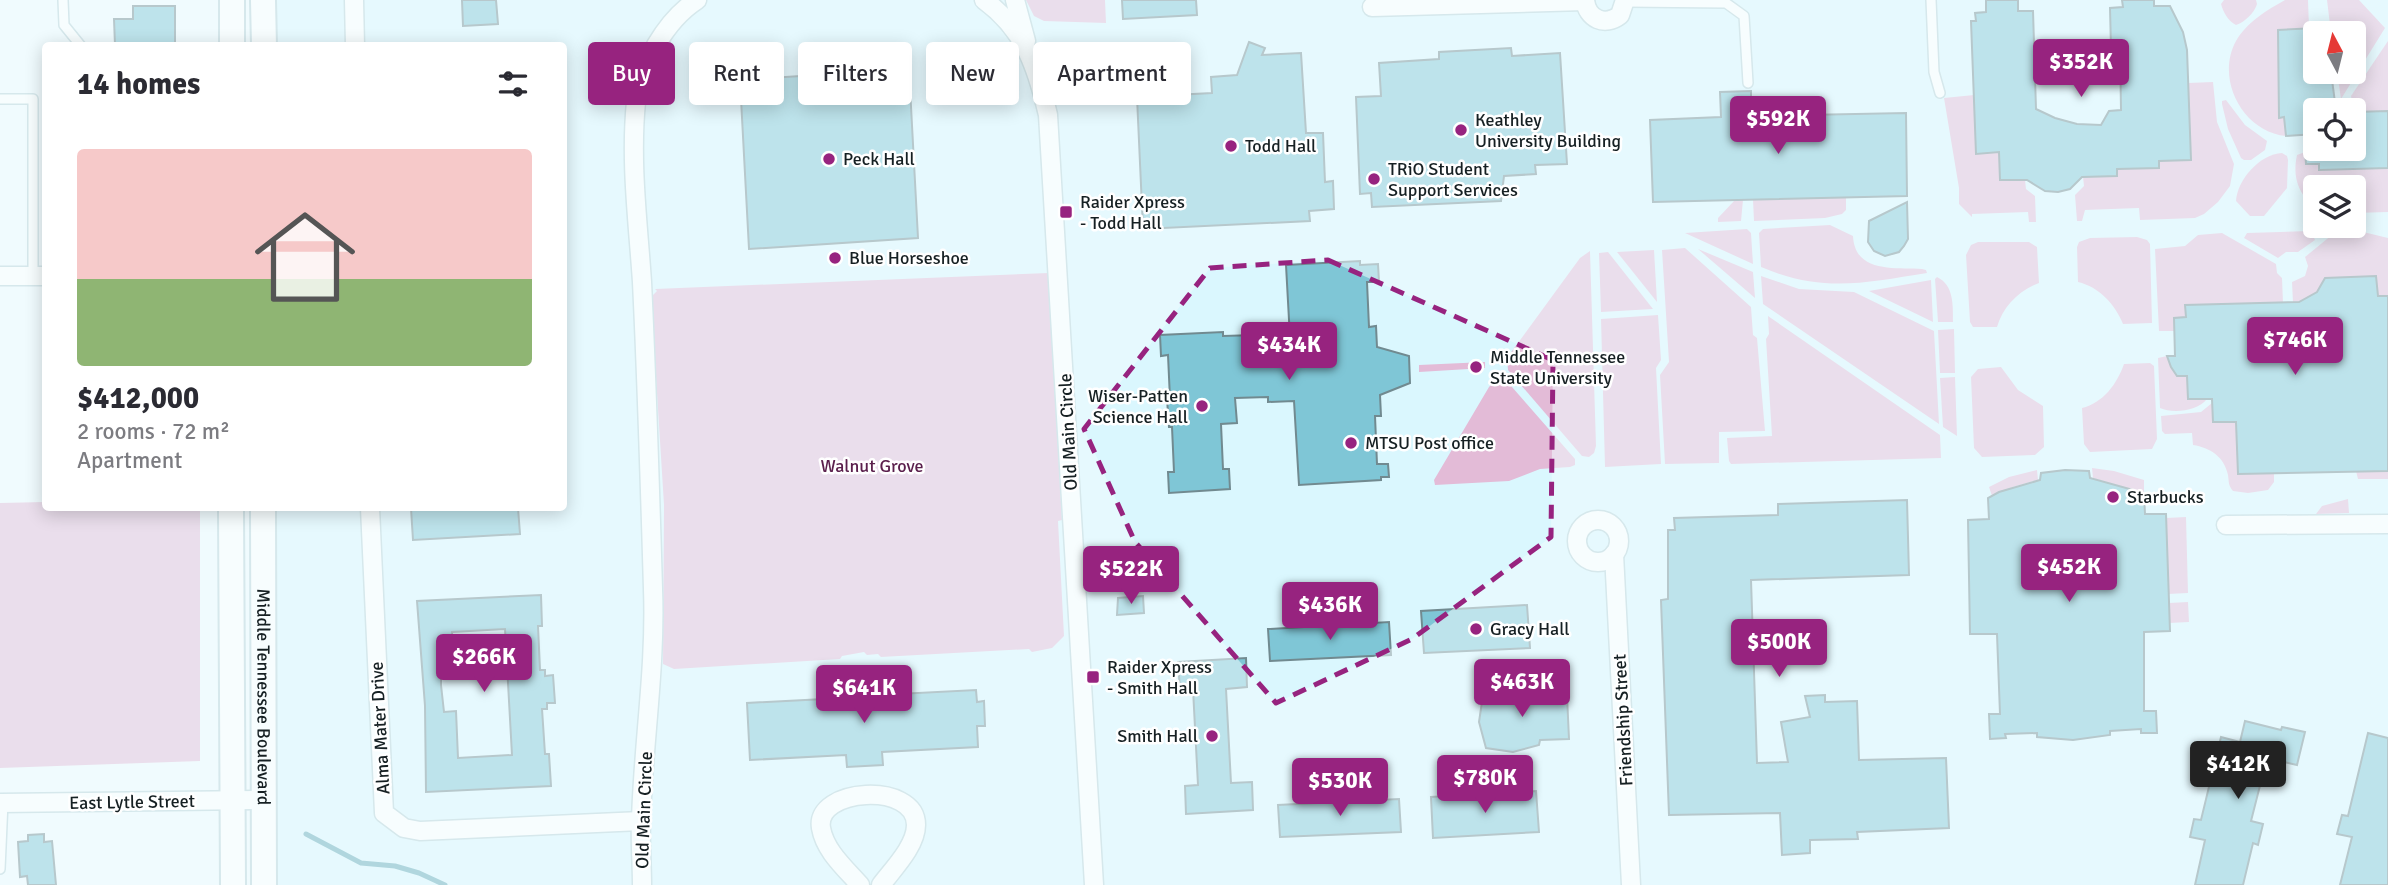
<!DOCTYPE html>
<meta charset="utf-8">
<style>
:root{--surface:#fff;--page:#f7f7f7;--text:#2b2b33;--muted:#7c7c81;--accent:#97237f}
body{margin:0;font-family:Signika,sans-serif;background:var(--page);color:var(--text);height:100vh;display:flex;flex-direction:column;font-size:26px;white-space:nowrap}
*{box-sizing:border-box;margin:0}
p{font-size:23px;color:var(--muted)}
.icon{flex:none;width:38px;height:38px;fill:none;stroke:currentColor;stroke-width:2;stroke-linecap:round;stroke-linejoin:round}
.map{position:relative;flex:1;overflow:hidden}
.side{position:absolute;left:42px;top:42px;width:525px;height:469px;display:flex;flex-direction:column;background:var(--surface);border-radius:7px;box-shadow:0 4px 18px #0003}
.side>*{flex:none}
.banner{position:absolute;left:588px;top:42px;width:665px;height:63px;display:flex;gap:14px}
.needle{width:46px;rotate:353deg}
.controls{position:absolute;left:2303px;top:21px;display:grid;gap:14px}
.controls a{display:grid;place-items:center;width:63px;height:63px;border-radius:7px;background:var(--surface);box-shadow:0 4px 18px #0003;font-size:35px}
.price{position:absolute;translate:-50% -60px;padding:0 16px;border-radius:7px;background:var(--accent);color:#fff;font-size:23px;line-height:46px;filter:drop-shadow(0 2px 4px #0008)}
.price::after{content:'';position:absolute;left:50%;top:42px;width:21px;height:16px;margin-left:-10px;background:inherit;clip-path:polygon(0 0,100% 0,50% 100%)}
.price.active{background:#222;color:#fff}
ul{padding:0;list-style:none}
li{display:grid;align-content:center;gap:14px;height:371px;padding:0 35px}
li span{display:grid;place-items:center;height:217px;border-radius:7px;color:#555}
li>.icon{margin-inline-start:auto}
span .icon{width:126px;height:126px;fill:#fffc;stroke-width:1}
li b{font-size:30px}
h2{display:flex;justify-content:space-between;align-items:center;height:84px;padding:0 35px;font-size:30px}
.tag{padding:0 24px;border-radius:7px;background:var(--surface);box-shadow:0 4px 18px #0003;font-size:24px;line-height:63px}
.tag.active{background:var(--accent);color:#fff}
.map>svg:first-child{display:block}
.built{fill:#daf7fe;fill-rule:evenodd}
.green{fill:#e3bbd7}
.lines{fill:none;stroke-linecap:round;stroke-linejoin:round}
.stream{stroke:#62a9b9;stroke-width:5}
.building{fill:#7fc6d6;stroke:#718a90;stroke-width:2;fill-rule:evenodd}
.service-casing{stroke:#b5d0d7;stroke-width:12}
.minor-casing{stroke:#b5d0d7;stroke-width:21}
.secondary-casing{stroke:#b5d0d7;stroke-width:28}
.service{stroke:#fff;stroke-width:9}
.minor{stroke:#fff;stroke-width:18}
.secondary{stroke:#fff;stroke-width:24}
.marked{fill:none;stroke:#97237f;stroke-width:5;stroke-dasharray:14 9;stroke-linejoin:round}
.poi-dot{fill:#97237f;stroke:#fff;stroke-width:2.5}
.labels{text-anchor:middle;stroke-width:5;stroke-linejoin:round;paint-order:stroke}
.poi-label{font-size:18px;fill:#162023;stroke:#fff;text-anchor:start}
.street-label{font-size:18px;fill:#162023;stroke:#fff}
.park-label{font-size:18px;fill:#5b204d;stroke:#fff}
</style>
<div class="map">
<svg width="2388" height="885" viewBox="0 0 2388 885">
<rect width="100%" height="100%" fill="#f0fbfe"/>
<path class="built" d="M267 0H2388V885H265L266 508H564V46L267 45ZM2315 33H2354V72H2315ZM2315 110H2354V149H2315ZM2315 187H2354V226H2315Z"/>
<g class="green">
<path d="M1026 0H1105L1106 23 1044 21 1034 16Z"/>
<path d="M2224 0H2256L2257 4C2255 12 2244 23 2236 25 2228 21 2223 12 2221 4Z"/>
<path d="M2285 0H2308L2309 28 2278 30 2279 117H2284L2286 136C2243 132 2215 79 2236 41 2246 23 2267 10 2285 0Z"/>
<path d="M2327 0H2359L2385 28 2341 99 2337 72H2354V33H2331Z"/>
<path d="M2388 41V111L2354 112 2351 96Z"/>
<path d="M2213 82 2217 122 2234 164 2230 186 2218 202 2204 214 2195 218 2140 220 2139 208 2085 210 2082 221H2077L2075 195 2084 186 2083 177 2117 176V169L2159 168V161L2191 160 2188 83Z"/>
<path d="M1974 95 1976 153 2000 152V180H2025L2026 189 2035 196 2036 222H2029L2028 212 1972 214V217L1959 204V188L1944 98Z"/>
<path d="M2226 100 2245 125 2267 141 2265 150 2251 160H2244L2241 158 2228 129 2222 104V101Z"/>
<path d="M2305 152 2306 164H2319L2320 170 2388 168V212L2354 213V187H2315V208C2299 194 2292 178 2297 155Z"/>
<path d="M2282 153 2287 156 2288 160 2287 188 2264 216H2250L2236 201C2237 180 2260 154 2282 153Z"/>
<path d="M1846 197V210L1842 214 1825 218 1754 221 1753 200Z"/>
<path d="M1735 200H1743L1741 221 1718 222V218Z"/>
<path d="M1830 225 1853 236C1855 274 1896 267 1922 269L1926 270 1927 273C1864 283 1822 293 1761 267L1759 233 1763 229Z"/>
<path d="M1747 229 1751 233 1753 264 1685 233Z"/>
<path d="M2351 229 2388 238V296H2378L2376 276 2325 278C2319 292 2309 302 2293 303L2292 282 2305 276 2308 266 2305 257 2338 230Z"/>
<path d="M2311 231 2315 240 2298 252H2286L2278 258 2244 238 2247 233Z"/>
<path d="M2222 233 2276 264 2277 273 2282 278 2283 303 2185 306 2186 317 2174 318V331H2159L2155 249 2185 246 2198 235Z"/>
<path d="M2137 237 2147 240 2150 244 2152 323 2123 324C2115 304 2099 287 2078 282L2077 247 2079 242 2090 238Z"/>
<path d="M1978 242H2029L2037 247 2039 283C2018 291 2003 307 1997 327H1973L1970 322 1966 255 1971 245Z"/>
<path d="M1685 248 1751 307 1753 335 1757 338 1765 431 1719 432V463L1665 464 1660 375 1669 362 1662 250Z"/>
<path d="M1698 249 1753 272 1755 298Z"/>
<path d="M1654 250 1657 302 1617 252Z"/>
<path d="M1590 251 1596 446 1594 453 1589 457 1582 456 1508 370 1507 358 1580 258Z"/>
<path d="M1608 252 1653 309 1601 312 1599 253Z"/>
<path d="M1048 273 1062 520 1058 521 1064 636 1052 648 1032 652 1029 649 881 657 878 654 867 655 864 652 842 656 840 659 674 669 663 664 664 505 651 297 657 291 655 289Z"/>
<path d="M1761 276 1799 289 1854 292 1934 331 1939 424 1763 304Z"/>
<path d="M1937 277C1954 285 1953 305 1953 322H1938L1935 279Z"/>
<path d="M1931 280 1933 322 1869 291Z"/>
<path d="M1658 315 1661 360 1656 368 1661 464 1605 467 1601 319Z"/>
<path d="M1768 316 1940 435 1941 458 1731 464 1729 461 1727 438 1772 436 1766 339 1769 334Z"/>
<path d="M1954 329 1955 373H1940L1938 330Z"/>
<path d="M2167 356 2177 376H2187L2188 399H2207C2198 411 2173 414 2160 408L2158 358Z"/>
<path d="M1485 362V368L1419 372V365Z"/>
<path d="M2150 363 2154 366 2157 439 2152 449 2090 452 2084 444 2082 408C2103 403 2117 384 2124 364Z"/>
<path d="M2001 367 2018 390 2043 406 2044 447 2035 455 1982 457 1974 448 1971 377 1978 369Z"/>
<path d="M1955 377 1957 436 1943 427 1940 378Z"/>
<path d="M1497 378 1505 379 1575 459V465L1570 467 1540 469 1509 481 1435 485 1434 480 1489 387Z"/>
<path d="M2212 403 2213 422H2236L2238 474 2274 473V482L2268 490 2248 493 2233 491C2228 485 2229 482 2228 475 2224 456 2210 448 2193 445L2192 433 2165 434 2162 431 2161 416 2201 412Z"/>
<path d="M2092 468 2114 471 2144 480V493L2093 478Z"/>
<path d="M2037 470 2038 480 2013 487 1992 496 1989 487 2009 477Z"/>
<path d="M2356 471H2388V479H2358Z"/>
<path d="M2348 499 2349 513 2316 514 2322 506Z"/>
<path d="M45 502 46 508H200V761L0 768V503Z"/>
<path d="M2186 517 2188 593 2168 594 2166 518Z"/>
<path d="M2188 602 2189 622 2169 623V603Z"/>
</g>
<g class="lines">
<path class="stream" d="M306 834 361 863 395 866 419 873 445 885"/>
</g>
<g class="building">
<path d="M462 0H496L498 24 463 26Z"/>
<path d="M1122 0H1196L1197 15 1123 19Z"/>
<path d="M1986 0H2018V11H2033L2036 109 2055 118 2077 124 2101 125 2109 111 2121 110 2120 47 2111 48 2110 8 2123 7 2122 0H2154V6H2170L2183 32 2187 50 2191 160 2159 161V168L2117 169V176L2082 177 2070 189 2058 192 2045 191 2027 180H2000L1999 152 1976 154 1971 21H1976L1975 13 1986 12Z"/>
<path d="M133 6H175V46L115 45 114 19H133Z"/>
<path d="M2315 28V72H2331L2336 110H2315V134L2286 136 2284 117 2279 118 2278 30Z"/>
<path d="M1249 42 1265 48 1262 55 1301 53 1306 133H1323L1325 182 1333 181 1334 209 1309 211 1310 221 1143 229 1137 97 1212 93 1211 77 1237 75Z"/>
<path d="M1511 48 1512 56 1560 53 1567 164 1535 165 1536 174 1504 176 1501 201 1372 207 1371 193 1360 194 1356 97 1381 96 1379 63 1439 59V52Z"/>
<path d="M909 69 918 238 749 249 740 80Z"/>
<path d="M1751 91V116L1906 113 1907 196 1653 202 1650 120 1721 117 1720 92Z"/>
<path d="M2388 111V168L2319 170V164H2306L2305 149H2354V112Z"/>
<path d="M1907 202 1908 239 1904 246 1899 252 1885 256 1874 251 1868 242 1869 221Z"/>
<path d="M1360 261V265L1378 264 1379 282H1367L1369 327 1376 326 1377 347 1409 356 1410 383 1380 395 1381 416H1375L1377 464H1388L1389 477H1381V480L1299 485 1294 401 1268 402V397L1235 398 1237 423 1221 424 1223 469H1229L1230 489 1169 493 1168 472H1174L1172 427H1169L1167 399H1170L1168 355 1161 356 1160 335 1223 332V336L1256 335 1257 340 1290 338 1286 265Z"/>
<path d="M2376 276 2378 296H2388V471L2238 474 2236 422H2213L2212 399H2188L2187 376H2177L2171 367 2167 356H2175L2174 318 2186 317 2185 305 2299 302 2317 292 2325 278Z"/>
<path d="M2065 470 2089 471 2090 478 2144 493 2145 514H2166L2170 631 2144 632V711H2156L2157 733H2141V729L2110 731V735L2073 740 2037 737V733L2005 734 2006 738 1990 739 1989 714H2000L1997 634H1970L1968 520 1989 519 1988 498 1999 492 2040 480 2041 473Z"/>
<path d="M1907 500 1909 575 1751 580 1757 763 1788 762 1781 722 1810 717 1805 696 1825 695V702L1857 701 1859 760 1946 758 1949 828 1857 832 1858 839 1810 840V853L1782 855 1780 813 1669 815 1661 600 1668 599V530H1675L1674 518 1778 515V504Z"/>
<path d="M411 508H518L520 534 413 540Z"/>
<path d="M541 595 542 626H538L540 670H545V676L553 675 555 703H547V709H542L545 754H549L551 786 426 792 425 706 417 601ZM505 629 512 755 458 758 456 711 444 712 441 685V678H454L452 632Z"/>
<path d="M1143 596 1144 613 1117 615 1118 598Z"/>
<path d="M1527 605 1530 648 1424 653 1421 611Z"/>
<path d="M1389 622 1391 655 1270 661 1268 629Z"/>
<path d="M1246 658 1247 687 1226 689 1231 783 1252 782 1253 810 1186 814 1185 786 1198 785 1193 689 1180 690 1178 662Z"/>
<path d="M878 684 879 695 976 690 977 702 984 701 985 726H977L978 747 882 752 883 765 847 767 846 755 750 760 747 703 843 698 842 685Z"/>
<path d="M1510 688 1536 692 1538 697 1567 696 1569 739 1540 740 1539 745 1513 752 1486 748 1479 722 1483 695Z"/>
<path d="M2245 721 2281 730 2282 727 2305 732 2297 765 2267 758 2251 821 2263 824 2258 845 2253 843 2243 885H2195L2205 840 2190 837 2194 819 2201 820 2221 737 2240 742Z"/>
<path d="M2368 733 2388 738V885H2340L2352 837 2337 834 2342 815 2348 816Z"/>
<path d="M1536 791 1539 832 1433 838 1431 797Z"/>
<path d="M1399 799 1401 832 1280 837 1278 805Z"/>
<path d="M44 834V842L52 841 56 885H28L27 876 20 877 18 842 28 841V835Z"/>
</g>
<g class="lines">
<defs>
<g id="service">
<path d="M63 0 64 25 81 46"/>
<path d="M1931 0 1934 72 1940 93"/>
<path d="M1625 2 1726 3 1744 16 1748 83"/>
<path d="M0 99H33V276"/>
<path d="M0 869 3 802"/>
</g>
<g id="minor">
<path d="M354 0 355 46"/>
<path d="M984 0C1025 30 1037 68 1048 115L1094 885"/>
<path d="M1015 0 1026 41"/>
<path d="M1585 0C1587 19 1605 27 1620 15L1625 0"/>
<path d="M1372 7 1585 1"/>
<path d="M0 276H46"/>
<path d="M370 508 384 813 404 828 420 831 641 821"/>
<circle cx="1598" cy="541" r="21"/>
<path d="M2226 525 2388 524"/>
<path d="M1614 554 1631 885"/>
<path d="M0 803 264 800"/>
<path d="M642 885C642 864 640 843 641 821 643 744 656 667 653 589 650 487 647 384 642 282 638 222 630 162 636 102 640 65 666 20 697 0"/>
<path d="M860 885C845 868 825 851 821 828 814 788 916 781 916 825 916 846 893 869 881 885"/>
</g>
<g id="secondary">
<path d="M263 0 264 46"/>
<path d="M232 46V0"/>
<path d="M231 508 233 885"/>
<path id="s1" d="M263 508 264 885"/>
</g>
</defs>
<use href="#service" class="service-casing"/>
<use href="#minor" class="minor-casing"/>
<use href="#secondary" class="secondary-casing"/>
<use href="#service" class="service"/>
<use href="#minor" class="minor"/>
<use href="#secondary" class="secondary"/>
</g>
<path d="M0 0H2388V885H0ZM1328 260 1553 360 1551 537 1412 639 1276 703 1135 542 1084 429 1210 268Z" fill="#f0fbfe" fill-opacity=".55" fill-rule="evenodd"/>
<path class="marked" d="M1328 260 1553 360 1551 537 1412 639 1276 703 1135 542 1084 429 1210 268Z"/>
<g class="poi-dot">
<circle cx="1461" cy="130" r="7"/>
<circle cx="1231" cy="146" r="7"/>
<circle cx="829" cy="159" r="7"/>
<circle cx="1374" cy="179" r="7"/>
<rect x="1059" y="205" width="14" height="14" rx="3.5"/>
<circle cx="835" cy="258" r="7"/>
<circle cx="1476" cy="367" r="7"/>
<circle cx="1202" cy="406" r="7"/>
<circle cx="1351" cy="443" r="7"/>
<circle cx="2113" cy="497" r="7"/>
<circle cx="1476" cy="629" r="7"/>
<rect x="1086" y="670" width="14" height="14" rx="3.5"/>
<circle cx="1212" cy="736" r="7"/>
</g>
<g class="labels">
<g class="poi-label">
<text x="1475" y="126">Keathley<tspan x="1475" dy="21">University Building</tspan></text>
<text x="1245" y="152">Todd Hall</text>
<text x="843" y="165">Peck Hall</text>
<text x="1388" y="175">TRiO Student<tspan x="1388" dy="21">Support Services</tspan></text>
<text x="1080" y="208">Raider Xpress<tspan x="1080" dy="21">- Todd Hall</tspan></text>
<text x="849" y="264">Blue Horseshoe</text>
<text x="1490" y="363">Middle Tennessee<tspan x="1490" dy="21">State University</tspan></text>
<text x="1188" y="402" text-anchor="end">Wiser-Patten<tspan x="1188" dy="21">Science Hall</tspan></text>
<text x="1365" y="449">MTSU Post office</text>
<text x="2127" y="503">Starbucks</text>
<text x="1490" y="635">Gracy Hall</text>
<text x="1107" y="673">Raider Xpress<tspan x="1107" dy="21">- Smith Hall</tspan></text>
<text x="1198" y="742" text-anchor="end">Smith Hall</text>
</g>
<g class="street-label">
<text transform="translate(1068 432) rotate(-93)" y="6">Old Main Circle</text>
<text dy="6" stroke="none"><textPath href="#s1" startOffset="189">Middle Tennessee Boulevard</textPath></text>
<text transform="translate(1623 720) rotate(-93)" y="6">Friendship Street</text>
<text transform="translate(380 728) rotate(-93)" y="6">Alma Mater Drive</text>
<text transform="translate(132 802) rotate(-1)" y="6">East Lytle Street</text>
<text transform="translate(644 810) rotate(-88)" y="6">Old Main Circle</text>
</g>
<g class="park-label">
<text x="872" y="472">Walnut Grove</text>
</g>
</g>
</svg>
<div class="controls">
<a><svg class="needle" viewBox="-14 -14 28 28"><path d="M0-13l5 13h-10z" fill="#e53935"/><path d="M0 13l5-13h-10z" fill="#7c7c81"/></svg></a>
<a><svg class="icon" aria-label="locate" viewBox="0 0 24 24"><circle cx="12" cy="12" r="6"/><path d="M12 2v4M12 18v4M2 12h4M18 12h4"/></svg></a>
<a><svg class="icon" aria-label="layers" viewBox="0 0 24 24"><path d="M12 4l9 5-9 5-9-5zM3 14l9 5 9-5"/></svg></a>
</div>
<b class="price" style="left:2081px;top:99px">$352K</b>
<b class="price" style="left:1778px;top:156px">$592K</b>
<b class="price" style="left:2295px;top:377px">$746K</b>
<b class="price" style="left:1289px;top:382px">$434K</b>
<b class="price" style="left:2069px;top:604px">$452K</b>
<b class="price" style="left:1131px;top:606px">$522K</b>
<b class="price" style="left:1330px;top:642px">$436K</b>
<b class="price" style="left:1779px;top:679px">$500K</b>
<b class="price" style="left:484px;top:694px">$266K</b>
<b class="price" style="left:1522px;top:719px">$463K</b>
<b class="price" style="left:864px;top:725px">$641K</b>
<b class="price active" style="left:2238px;top:801px">$412K</b>
<b class="price" style="left:1485px;top:815px">$780K</b>
<b class="price" style="left:1340px;top:818px">$530K</b>
<div class="banner">
<a class="tag active">Buy</a>
<a class="tag">Rent</a>
<a class="tag">Filters</a>
<a class="tag">New</a>
<a class="tag">Apartment</a>
</div>
<section class="side">
<h2>14 homes<svg class="icon" aria-label="filters" viewBox="0 0 24 24"><path d="M4 7h16M4 17h16"/><circle cx="9" cy="7" r="2"/><circle cx="15" cy="17" r="2"/></svg></h2>
<ul>
<li><span style="background:linear-gradient(#f6c9c9 60%,#8fb573 0)"><svg class="icon" aria-label="home" viewBox="0 0 24 24"><path d="M3 11l9-7 9 7M6 9v11h12V9"/></svg></span><div><b>$412,000</b><p>2 rooms · 72 m²</p><p>Apartment</p></div></li>
</ul>
</section>
</div>
